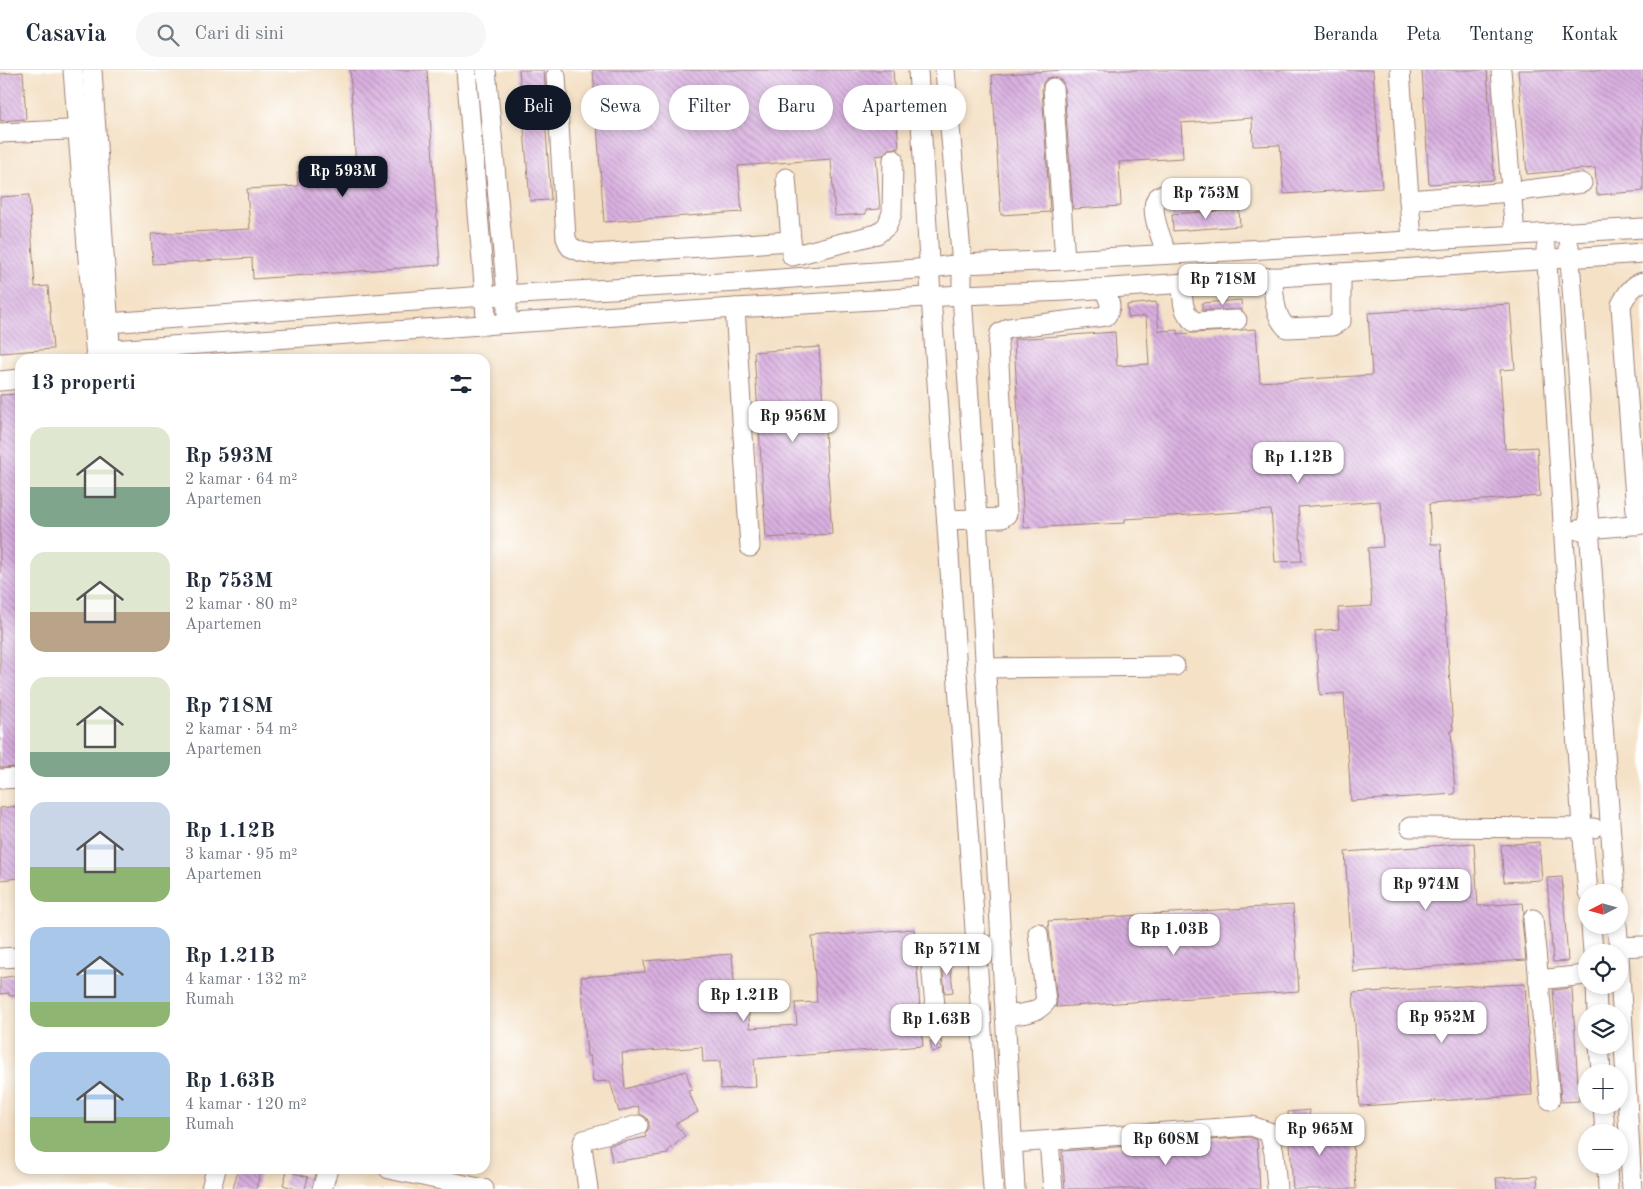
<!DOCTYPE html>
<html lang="id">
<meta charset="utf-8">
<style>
:root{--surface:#fff;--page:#f6f6f7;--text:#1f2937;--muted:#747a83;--line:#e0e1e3;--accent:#111827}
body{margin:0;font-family:"Old Standard TT",serif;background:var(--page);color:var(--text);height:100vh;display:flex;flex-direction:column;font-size:19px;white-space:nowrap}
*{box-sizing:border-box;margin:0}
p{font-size:16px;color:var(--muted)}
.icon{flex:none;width:28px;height:28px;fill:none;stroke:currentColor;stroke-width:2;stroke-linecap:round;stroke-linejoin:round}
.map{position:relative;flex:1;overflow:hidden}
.details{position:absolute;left:15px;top:284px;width:475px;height:820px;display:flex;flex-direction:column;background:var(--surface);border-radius:15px;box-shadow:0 2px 8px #0003}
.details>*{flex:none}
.hud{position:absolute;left:505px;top:15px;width:475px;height:45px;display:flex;gap:10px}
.needle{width:32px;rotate:264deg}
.tools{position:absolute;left:1578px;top:814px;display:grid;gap:10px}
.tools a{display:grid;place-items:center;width:50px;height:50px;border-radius:50%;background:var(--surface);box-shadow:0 2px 8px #0003;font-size:25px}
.price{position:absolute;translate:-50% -42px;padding:0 11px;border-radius:10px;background:#fff;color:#222;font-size:16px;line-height:32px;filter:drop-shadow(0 1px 2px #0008)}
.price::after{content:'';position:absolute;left:50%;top:30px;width:15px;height:11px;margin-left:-8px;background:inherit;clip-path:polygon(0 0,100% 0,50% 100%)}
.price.current{background:var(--accent);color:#fff}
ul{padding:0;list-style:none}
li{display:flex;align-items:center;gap:15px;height:125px;padding:0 15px}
li span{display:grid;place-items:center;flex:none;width:140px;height:100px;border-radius:15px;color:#555}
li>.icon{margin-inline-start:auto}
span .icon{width:60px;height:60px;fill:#fffc;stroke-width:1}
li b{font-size:21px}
h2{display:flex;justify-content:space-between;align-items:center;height:60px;padding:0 15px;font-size:21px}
.pill{padding:0 18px;border-radius:22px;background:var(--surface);box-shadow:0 2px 8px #0003;font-size:18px;line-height:45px}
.pill.current{background:var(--accent);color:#fff}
header{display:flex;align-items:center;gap:30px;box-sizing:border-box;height:70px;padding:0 25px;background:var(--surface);border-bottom:1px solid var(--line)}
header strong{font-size:24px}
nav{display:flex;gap:28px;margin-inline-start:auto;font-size:18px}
.search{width:350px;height:45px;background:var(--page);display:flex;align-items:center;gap:12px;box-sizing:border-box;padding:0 18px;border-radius:28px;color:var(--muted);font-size:19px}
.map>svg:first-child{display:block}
.building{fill:url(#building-back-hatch)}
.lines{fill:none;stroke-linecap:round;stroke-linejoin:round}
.minor-casing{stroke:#9f8078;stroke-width:21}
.minor{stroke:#fff;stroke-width:19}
</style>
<header>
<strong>Casavia</strong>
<div class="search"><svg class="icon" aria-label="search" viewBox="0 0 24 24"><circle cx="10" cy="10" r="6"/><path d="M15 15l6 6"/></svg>Cari di sini</div>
<nav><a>Beranda</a><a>Peta</a><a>Tentang</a><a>Kontak</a></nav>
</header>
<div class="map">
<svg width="1643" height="1119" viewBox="0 0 1643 1119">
<defs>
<pattern id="building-back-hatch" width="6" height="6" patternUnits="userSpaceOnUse" patternTransform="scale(1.25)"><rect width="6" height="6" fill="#d9b0e0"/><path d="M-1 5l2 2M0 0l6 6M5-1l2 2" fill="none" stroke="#b28fb6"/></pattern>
</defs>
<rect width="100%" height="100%" fill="#fff"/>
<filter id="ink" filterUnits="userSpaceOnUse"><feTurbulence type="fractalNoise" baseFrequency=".02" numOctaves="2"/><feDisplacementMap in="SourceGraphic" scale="10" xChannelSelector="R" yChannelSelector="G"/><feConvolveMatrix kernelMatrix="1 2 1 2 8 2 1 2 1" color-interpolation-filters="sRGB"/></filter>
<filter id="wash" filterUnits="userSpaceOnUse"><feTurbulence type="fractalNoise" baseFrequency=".0096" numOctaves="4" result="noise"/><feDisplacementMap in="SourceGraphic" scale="20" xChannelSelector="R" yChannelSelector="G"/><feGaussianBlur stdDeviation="1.12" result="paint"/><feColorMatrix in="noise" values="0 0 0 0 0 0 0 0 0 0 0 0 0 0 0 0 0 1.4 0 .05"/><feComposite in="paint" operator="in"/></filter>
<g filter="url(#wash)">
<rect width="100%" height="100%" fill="#f4e1c6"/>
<g id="blocks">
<g class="building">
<path d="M350 0H427L440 195 253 209 252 188 153 194 151 164 250 159 247 119 298 116 297 102 356 98Z"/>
<path d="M519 0H544L547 48H545L551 130 530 131Z"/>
<path d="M593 0H893L899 79 894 78 888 79 883 85 876 86 880 139 866 140V144L835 146 831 89 738 96 742 142 604 152Z"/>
<path d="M1063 0H1373L1382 118 1284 124 1280 75 1253 76 1252 48 1181 53 1183 88 1119 92 1121 136 1073 139 1064 17 1063 12 1058 8 1052 7 1047 8 1043 13 1042 19 1050 142 1001 145 992 5Z"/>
<path d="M1422 0H1487L1494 110 1429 114Z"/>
<path d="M1518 0H1643V121L1597 125 1595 98 1527 104Z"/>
<path d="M23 2 26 49 0 51V4Z"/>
<path d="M29 125 35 217 48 216 53 279 0 283V127Z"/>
<path d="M1239 140 1240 156 1173 161 1172 144Z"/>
<path d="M1241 230 1242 240H1202V233Z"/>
<path d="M1156 232 1159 261 1178 260V264L1256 259 1260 312 1372 305 1368 243 1510 234 1515 299 1500 300 1505 379 1537 377 1540 426 1429 434 1431 474H1441L1453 661H1451L1455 724 1351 731 1344 623 1320 625 1315 561 1339 559 1338 538 1372 536 1368 478 1383 477 1380 431 1298 437 1302 491 1275 492 1271 440 1125 449V453L1024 458 1014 269 1115 262 1117 296 1149 294 1146 246 1128 248 1127 235Z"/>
<path d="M819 277 832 464 766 468 754 282Z"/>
<path d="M20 324V697L0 698V325Z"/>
<path d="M20 736V808L0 810V738Z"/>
<path d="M1539 772 1542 810 1504 812 1501 775Z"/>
<path d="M1474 773 1478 836 1523 833 1524 843 1522 850 1526 890 1353 902 1345 782Z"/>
<path d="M1562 807 1568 891 1553 892 1547 808Z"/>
<path d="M1293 835 1299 921 1056 937 1057 931 1048 851Z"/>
<path d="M914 859 923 976 754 989 756 1017 721 1019 720 991 703 992 702 977 622 983 625 1019 686 1001 692 1020 688 1021 698 1042 675 1054 685 1066 668 1081V1084L612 1092 609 1075 646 1067 645 1064 649 1058V1052L646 1047 640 1044 638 1036 619 1042 610 1011 593 1012 590 986H587L581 907 645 902 644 891 732 884 735 926 747 924 750 958 797 955 795 933 817 932 812 867Z"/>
<path d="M942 890H950L953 922 945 923Z"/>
<path d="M20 905V924L9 926V923L0 924V908Z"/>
<path d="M1525 914 1532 1025 1360 1036 1353 923 1479 915V916Z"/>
<path d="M1572 918 1579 1031 1561 1032 1553 920Z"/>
<path d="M941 970 942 980 932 982 930 971Z"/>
<path d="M1309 1040 1311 1062 1352 1059 1356 1119H1293L1288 1042Z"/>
<path d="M1250 1067 1257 1070 1260 1119H1065L1062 1081Z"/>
<path d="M238 1099H261L256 1119H233Z"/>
<path d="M287 1101 308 1107 305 1119H296L283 1115Z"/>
<path d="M1537 1106 1538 1119H1497L1496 1108Z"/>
</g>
</g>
</g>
<g filter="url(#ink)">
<use href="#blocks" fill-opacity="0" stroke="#9f8078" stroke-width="1"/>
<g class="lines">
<defs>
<g id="minor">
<path d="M73 0 96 289"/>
<path d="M92 0 111 289"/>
<path d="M466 0 485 226 486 255"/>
<path d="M486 0 507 225V253"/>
<path d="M918 0 931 226 993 1119"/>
<path d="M945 0 962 194V225L977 448 1015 1119"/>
<path d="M1400 0 1412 171"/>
<path d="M1501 0 1515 165"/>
<path d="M556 6 566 168 570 177 582 182 594 184 791 171"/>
<path d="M1053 18 1065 190"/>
<path d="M0 63 90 59"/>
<path d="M786 108 792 183"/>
<path d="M1409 130 1511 122 1582 113"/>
<path d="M1569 176 1615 822"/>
<path d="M1546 178 1582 758 1588 822"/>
<path d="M1167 184C1163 172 1145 133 1160 126 1165 123 1199 121 1207 121"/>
<path d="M792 186 877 164 887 156 892 143 893 89"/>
<path d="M1272 207C1275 225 1273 245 1287 258L1332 256 1341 251V203"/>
<path d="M1182 213C1183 230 1181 240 1194 252L1237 250"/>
<path d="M735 238 750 477"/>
<path d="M93 254 485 226 738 212 930 198 962 194 1065 190 1643 158"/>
<path d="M96 283 111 280 735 238 962 225 1065 221 1643 183"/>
<path d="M0 311 20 309"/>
<path d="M947 450 1002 448 1007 444 998 275 1000 263 1009 258 1106 246C1114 236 1108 229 1104 219"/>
<path d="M1637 455 1621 235C1626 225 1632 215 1643 212"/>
<path d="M1577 460 1643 454"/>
<path d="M985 598 1175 596"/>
<path d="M0 709 20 708"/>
<path d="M1410 757 1594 758"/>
<path d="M1533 849 1550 1030"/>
<path d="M1591 855 1593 882"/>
<path d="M1617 855 1619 882"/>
<path d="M1618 877 1643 876"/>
<path d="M1619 885 1632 1119"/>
<path d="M0 888 20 887"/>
<path d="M1538 910 1586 905"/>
<path d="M1596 915 1597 942"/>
<path d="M1005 946C1021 943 1035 945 1046 932L1038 863"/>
<path d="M981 948 943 952 938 951 936 946 930 884 939 879 989 876"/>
<path d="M1599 975 1601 1002"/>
<path d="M1603 1035 1605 1062"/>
<path d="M1049 1071 1053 1119"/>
<path d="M1012 1073 1251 1056 1269 1062 1274 1083 1277 1119"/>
<path d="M1607 1095 1608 1119"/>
<path d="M389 1099 484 1119"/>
<path d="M211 1119 216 1099"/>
<path d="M322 1119 328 1099"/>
<path d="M588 1119 582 1076 584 1070 638 1055"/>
</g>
</defs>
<use href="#minor" class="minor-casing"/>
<use href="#minor" class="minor"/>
</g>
</g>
</svg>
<div class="tools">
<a><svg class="needle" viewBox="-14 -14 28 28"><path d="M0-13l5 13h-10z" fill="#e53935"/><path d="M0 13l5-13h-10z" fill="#747a83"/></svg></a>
<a><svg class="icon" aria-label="locate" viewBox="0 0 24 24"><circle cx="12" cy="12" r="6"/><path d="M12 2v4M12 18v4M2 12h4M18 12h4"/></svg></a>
<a><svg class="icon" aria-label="layers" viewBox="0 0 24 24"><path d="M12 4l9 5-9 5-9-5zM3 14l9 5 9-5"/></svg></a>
<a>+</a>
<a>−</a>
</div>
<b class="price current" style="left:343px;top:128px">Rp 593M</b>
<b class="price" style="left:1206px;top:150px">Rp 753M</b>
<b class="price" style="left:1223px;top:236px">Rp 718M</b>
<b class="price" style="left:793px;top:373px">Rp 956M</b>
<b class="price" style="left:1298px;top:414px">Rp 1.12B</b>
<b class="price" style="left:1426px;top:841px">Rp 974M</b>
<b class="price" style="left:1174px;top:886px">Rp 1.03B</b>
<b class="price" style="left:947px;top:906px">Rp 571M</b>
<b class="price" style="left:744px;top:952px">Rp 1.21B</b>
<b class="price" style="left:1442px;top:974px">Rp 952M</b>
<b class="price" style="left:936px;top:976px">Rp 1.63B</b>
<b class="price" style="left:1320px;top:1086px">Rp 965M</b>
<b class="price" style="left:1166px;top:1096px">Rp 608M</b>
<div class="hud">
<a class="pill current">Beli</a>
<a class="pill">Sewa</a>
<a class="pill">Filter</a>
<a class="pill">Baru</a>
<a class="pill">Apartemen</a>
</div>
<section class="details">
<h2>13 properti<svg class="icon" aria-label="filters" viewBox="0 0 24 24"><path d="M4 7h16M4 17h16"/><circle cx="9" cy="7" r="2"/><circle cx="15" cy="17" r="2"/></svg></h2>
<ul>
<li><span style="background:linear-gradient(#dfe7d0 60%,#7fa58c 0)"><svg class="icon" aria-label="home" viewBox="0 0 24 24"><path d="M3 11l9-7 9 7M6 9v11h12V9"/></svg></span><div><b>Rp 593M</b><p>2 kamar · 64 m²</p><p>Apartemen</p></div></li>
<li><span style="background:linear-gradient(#dfe7d0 60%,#b9a48a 0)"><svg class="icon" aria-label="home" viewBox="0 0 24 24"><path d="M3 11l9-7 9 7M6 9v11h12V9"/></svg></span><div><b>Rp 753M</b><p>2 kamar · 80 m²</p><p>Apartemen</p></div></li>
<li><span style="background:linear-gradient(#dfe7d0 75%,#7fa58c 0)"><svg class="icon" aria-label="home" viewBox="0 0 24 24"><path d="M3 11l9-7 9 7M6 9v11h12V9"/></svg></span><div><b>Rp 718M</b><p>2 kamar · 54 m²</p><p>Apartemen</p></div></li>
<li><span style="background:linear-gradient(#c9d6e8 65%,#8fb573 0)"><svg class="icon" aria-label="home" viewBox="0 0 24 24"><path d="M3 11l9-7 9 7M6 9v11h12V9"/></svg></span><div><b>Rp 1.12B</b><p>3 kamar · 95 m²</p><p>Apartemen</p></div></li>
<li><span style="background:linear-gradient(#a9c7e8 75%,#8fb573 0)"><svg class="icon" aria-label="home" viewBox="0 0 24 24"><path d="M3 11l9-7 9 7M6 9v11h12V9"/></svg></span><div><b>Rp 1.21B</b><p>4 kamar · 132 m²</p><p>Rumah</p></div></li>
<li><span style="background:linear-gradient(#a9c7e8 65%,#8fb573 0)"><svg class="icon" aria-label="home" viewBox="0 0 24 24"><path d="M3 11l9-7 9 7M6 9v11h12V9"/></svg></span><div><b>Rp 1.63B</b><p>4 kamar · 120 m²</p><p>Rumah</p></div></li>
</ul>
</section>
</div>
